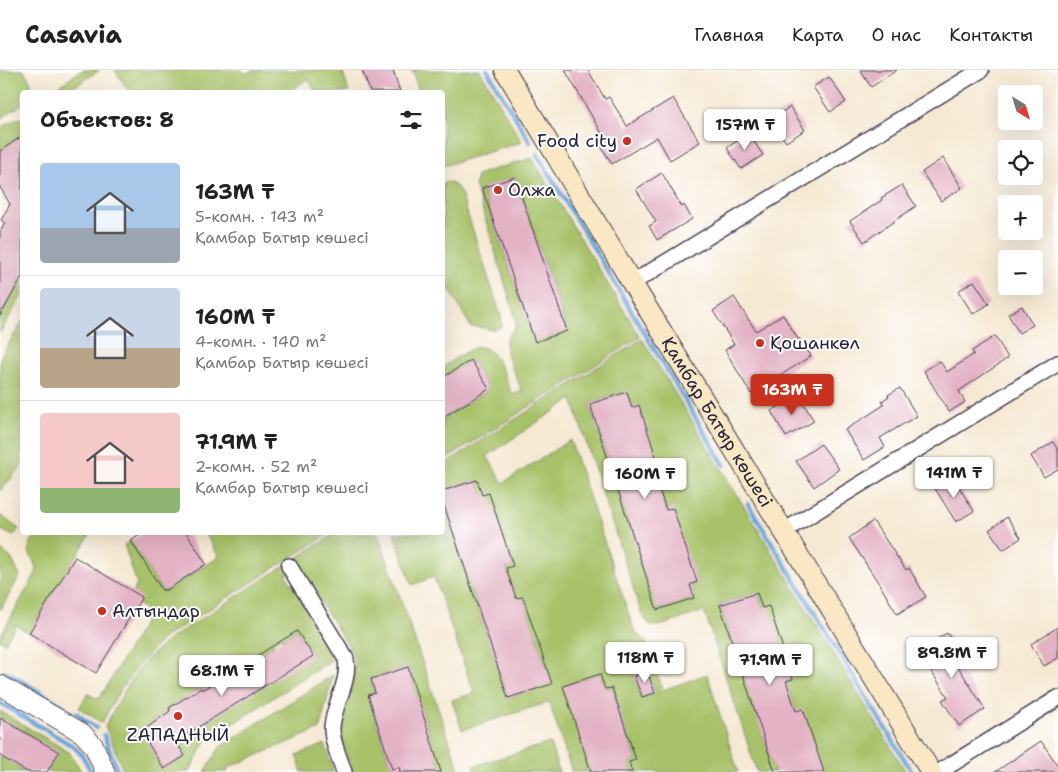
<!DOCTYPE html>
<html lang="ru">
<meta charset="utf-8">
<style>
:root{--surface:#fff;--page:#f6f6f6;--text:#222;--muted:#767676;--line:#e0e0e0;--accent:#c8321e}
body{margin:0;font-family:"Shantell Sans",sans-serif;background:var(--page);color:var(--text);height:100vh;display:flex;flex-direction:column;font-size:19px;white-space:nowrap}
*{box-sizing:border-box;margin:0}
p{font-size:16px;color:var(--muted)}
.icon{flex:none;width:28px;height:28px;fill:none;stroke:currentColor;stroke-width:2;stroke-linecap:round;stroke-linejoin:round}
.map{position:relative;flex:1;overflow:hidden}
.details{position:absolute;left:20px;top:20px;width:425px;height:445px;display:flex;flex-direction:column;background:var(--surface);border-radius:5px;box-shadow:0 5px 20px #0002}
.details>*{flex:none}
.needle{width:32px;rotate:142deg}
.fabs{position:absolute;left:998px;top:15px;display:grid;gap:10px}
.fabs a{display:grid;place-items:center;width:45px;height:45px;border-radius:5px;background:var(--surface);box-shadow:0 5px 20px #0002;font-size:25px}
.price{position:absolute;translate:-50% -42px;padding:0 11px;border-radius:5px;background:#fff;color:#222;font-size:16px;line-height:32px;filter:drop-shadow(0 1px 2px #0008)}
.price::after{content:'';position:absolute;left:50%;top:30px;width:15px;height:11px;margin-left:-8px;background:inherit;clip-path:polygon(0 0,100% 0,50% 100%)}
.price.active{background:var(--accent);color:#fff}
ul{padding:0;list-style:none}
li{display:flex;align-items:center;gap:15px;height:125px;padding:0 20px}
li+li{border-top:1px solid var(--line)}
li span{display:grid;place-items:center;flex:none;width:140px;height:100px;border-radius:5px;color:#555}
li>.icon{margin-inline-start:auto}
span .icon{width:60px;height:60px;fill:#fffc;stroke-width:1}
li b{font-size:21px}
h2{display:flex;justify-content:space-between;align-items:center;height:60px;padding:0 20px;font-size:21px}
header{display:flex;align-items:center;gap:30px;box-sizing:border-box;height:70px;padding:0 25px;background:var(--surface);border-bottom:1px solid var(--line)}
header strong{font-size:24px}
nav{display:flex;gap:28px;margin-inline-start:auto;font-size:18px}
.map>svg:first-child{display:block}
.green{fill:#a7c269;stroke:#647252;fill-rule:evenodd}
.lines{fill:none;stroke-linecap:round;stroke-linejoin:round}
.stream{stroke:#6aa6db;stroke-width:4.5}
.building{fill:#e3b2c4}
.minor-casing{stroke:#424052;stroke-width:18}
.tertiary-casing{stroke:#424052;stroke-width:21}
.secondary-casing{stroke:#424052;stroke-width:22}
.minor{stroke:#fff;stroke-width:15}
.tertiary{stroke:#fff;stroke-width:19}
.secondary{stroke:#fae7c3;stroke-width:20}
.poi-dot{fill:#c8321e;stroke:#fff;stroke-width:2}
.labels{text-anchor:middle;stroke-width:4;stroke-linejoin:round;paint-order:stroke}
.poi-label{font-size:18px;fill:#22223b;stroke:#fff;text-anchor:start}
.street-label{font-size:18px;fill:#22223b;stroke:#fff}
</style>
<header>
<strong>Casavia</strong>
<nav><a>Главная</a><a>Карта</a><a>О нас</a><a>Контакты</a></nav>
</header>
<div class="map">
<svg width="1058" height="702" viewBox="0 0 1058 702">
<rect width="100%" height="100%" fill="#fff"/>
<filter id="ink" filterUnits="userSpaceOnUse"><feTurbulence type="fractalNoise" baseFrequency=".02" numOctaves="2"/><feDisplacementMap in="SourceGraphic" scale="10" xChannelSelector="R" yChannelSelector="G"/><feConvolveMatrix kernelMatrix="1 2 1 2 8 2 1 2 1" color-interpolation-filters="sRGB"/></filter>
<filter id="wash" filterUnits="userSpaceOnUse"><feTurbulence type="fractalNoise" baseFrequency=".0096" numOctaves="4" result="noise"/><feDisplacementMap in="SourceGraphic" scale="20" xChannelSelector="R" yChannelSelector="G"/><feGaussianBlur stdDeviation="1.12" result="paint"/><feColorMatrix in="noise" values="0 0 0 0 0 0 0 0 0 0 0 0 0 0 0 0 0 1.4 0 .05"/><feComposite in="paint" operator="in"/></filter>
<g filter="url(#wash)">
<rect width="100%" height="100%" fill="#f6e9d4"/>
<g class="green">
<path d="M0 0H23L30 10 32 17 31 22H22L21 35 0 49Z"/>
<path d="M82 0H100L66 22H57L59 16Z"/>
<path d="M115 0H242L245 4 252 0H342L349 22H316L308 9 288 22H129Z"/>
<path d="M412 0H480L522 72 443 96 442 22H419Z"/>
<path d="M19 48 22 49V73L19 68 0 81V58Z"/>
<path d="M532 88 640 267 443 391V348L489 319 471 290 443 308V297C453 291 465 280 477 277 496 274 507 312 512 325L522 321C518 310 503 282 506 271 508 262 517 261 516 250L475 115 477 106 482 103ZM515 107 567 260 535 272 482 119Z"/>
<path d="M450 112 457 117 461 124 501 246 502 256C491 264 483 255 471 257L443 208V113Z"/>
<path d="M22 207V225L0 263V247L9 230 4 227 9 219 14 222Z"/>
<path d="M22 252V396L0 421V288Z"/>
<path d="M642 269 906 702H824L796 641 786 611 792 609 757 523 720 535 744 609 770 663 763 666 775 702H757L704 541 660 556 650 555 642 545 572 329 487 386 503 413 570 370 633 557 636 563 645 570 663 620 707 604 738 702H632L629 692 636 690 612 618 605 619 600 604 563 616 599 702H572L549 632 462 660 452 630 474 623 434 507 412 515 394 463 442 462 443 429 488 569 500 580 493 583 508 628 545 616 547 600 523 527 516 528 506 498 513 496 477 410 443 421V395ZM627 322 632 337 638 336 662 408 656 410 666 440 697 512 690 515 694 528 658 540 599 363 603 349 595 351 590 334ZM646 601 655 622 642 627 634 606Z"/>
<path d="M0 445 19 459 13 466 0 459Z"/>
<path d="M37 463H91L29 563 16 555 5 573 0 570V567L37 501C31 480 22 483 37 463Z"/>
<path d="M205 463H330L165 567C136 595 120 617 102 653L79 638 88 624 98 629 101 626 150 543 137 534 133 522 137 514 124 475 131 471 163 522 219 487Z"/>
<path d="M336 463H378L460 702H441L436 687 429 689 432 673 408 597 371 609 375 623 368 625 392 699 399 697 400 702H352C349 689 341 674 341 660 341 632 365 604 349 577L298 497 286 505 336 587 206 671 189 702H124L105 656 131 609 148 588 168 570ZM297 561 313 585 176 671 185 686 164 699 141 661 154 653 153 651 161 646 163 648 171 642 169 638 201 618 202 620 234 600 233 597 241 592 243 595 274 575 273 572 281 567 283 570Z"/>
<path d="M0 479 11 488 20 506 0 540Z"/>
<path d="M333 605 320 659 227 698 228 702H205L220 677Z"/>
<path d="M0 641 69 682 82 702H47L58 682 0 648Z"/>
<path d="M550 673 559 702H475L473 696Z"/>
<path d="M325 674 334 702H302L297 685Z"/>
<path d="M0 686 19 689 15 695 27 702H0Z"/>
</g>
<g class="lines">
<g class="stream">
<path d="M487 0 530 72"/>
<path d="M537 84 724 395"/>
<path d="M748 434 912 702"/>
<path d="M6 602 63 636"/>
<path d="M0 633 73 676 82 685 91 702"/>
<path d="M76 643 96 658"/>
<path d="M104 665 118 702"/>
</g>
</g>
<g id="blocks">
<g class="building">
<path d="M362 0H393L400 22H370Z"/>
<path d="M565 0H588L605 29 609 27 627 56 673 28 700 72 670 90 657 67 612 94 599 73 605 69Z"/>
<path d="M860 0H897L871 17Z"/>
<path d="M829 7 846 32 830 42 813 17Z"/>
<path d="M790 37 805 60 786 72 771 49Z"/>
<path d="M748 63 763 85 741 99 727 78Z"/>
<path d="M22 66V207L0 246V162L5 153 1 150 10 134 0 117V81Z"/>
<path d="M943 88 962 118 941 131 922 102Z"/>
<path d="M662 103 682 137 684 135 692 149 657 170 649 156 656 152 636 119Z"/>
<path d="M515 107 567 261 535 272 482 118Z"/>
<path d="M902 115 916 136 864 172 850 151 882 130 881 128Z"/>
<path d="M974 211 989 234 973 244 958 221Z"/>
<path d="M734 227 756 261 783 245 798 269 799 268 811 286 751 324 725 280 734 274 713 241Z"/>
<path d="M1022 236 1033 255 1019 263 1008 244Z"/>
<path d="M995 266 1008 288 959 321 965 332 949 342 924 301 940 291 947 302 974 284 972 281Z"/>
<path d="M471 290 489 319 442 348V308Z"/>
<path d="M900 318 917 346 880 368 885 377 864 390 845 360 884 335 882 331 889 326 888 325Z"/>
<path d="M627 322 632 338 639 335 663 408 656 410 666 440 673 438 697 512 690 515 694 528 657 540 590 334Z"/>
<path d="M799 326 814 351 786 367 771 341Z"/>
<path d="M1053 372 1058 380V399L1044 407 1031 386Z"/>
<path d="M821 374 839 399 814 417 796 391Z"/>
<path d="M952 406 974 441 956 452 934 417Z"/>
<path d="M477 410 482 425 489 423 513 496 506 498 516 528 523 527 552 614 508 628 442 429V421Z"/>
<path d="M1007 447 1021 468 1003 480 989 460Z"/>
<path d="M873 451 906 500 909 498 926 527 897 544 880 515 849 468Z"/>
<path d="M144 462H186L206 494 167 520H162L131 471Z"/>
<path d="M75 487 142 527 96 603 29 563Z"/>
<path d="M757 523 762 538 769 536 793 609 786 611 796 641 803 639 824 702H775L720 535Z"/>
<path d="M1058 557V588L1044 596 1031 574Z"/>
<path d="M297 561 313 586 176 671 185 686 164 699 141 662 170 641 169 638 201 618 202 620Z"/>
<path d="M947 563 965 590 957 595 985 639 959 656 942 630 948 627 918 581Z"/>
<path d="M408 597 436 686 441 702H400L399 697 392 699 368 625 375 623 371 609Z"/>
<path d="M647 601 655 623 642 627 634 606Z"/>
<path d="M600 604 605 619 612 618 636 690 629 692 632 702H591L563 616Z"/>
<path d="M0 648 59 682 47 702H27L0 686Z"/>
<path d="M1041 671 1058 696V702H995Z"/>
</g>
</g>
</g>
<g filter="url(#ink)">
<use href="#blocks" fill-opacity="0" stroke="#424052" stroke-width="1"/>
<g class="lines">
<defs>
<g id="minor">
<path d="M632 213 981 0"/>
<path d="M784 461 1058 293"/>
<path d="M289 496 346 589C350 612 334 633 332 657 331 671 340 688 344 702"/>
<path d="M939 702 1058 628"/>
</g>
<path id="tertiary" d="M0 615 82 663 94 676 105 702"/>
<g id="secondary">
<path id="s1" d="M505 0 632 213 931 702"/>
</g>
</defs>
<use href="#minor" class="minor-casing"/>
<use href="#tertiary" class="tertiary-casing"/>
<use href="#secondary" class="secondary-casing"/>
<use href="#minor" class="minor"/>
<use href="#tertiary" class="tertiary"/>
<use href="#secondary" class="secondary"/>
</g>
</g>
<g class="poi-dot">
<circle cx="627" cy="71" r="5"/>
<circle cx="498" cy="120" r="5"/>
<circle cx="760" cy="273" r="5"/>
<circle cx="102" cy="541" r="5"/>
<circle cx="178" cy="646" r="5"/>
</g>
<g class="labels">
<g class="poi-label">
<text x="617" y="77" text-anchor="end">Food city</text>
<text x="508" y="126">Олжа</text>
<text x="770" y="279">Қошанкөл</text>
<text x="112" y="547">Алтындар</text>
<text x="178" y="671" text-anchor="middle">ZАПАДНЫЙ</text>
</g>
<g class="street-label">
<text dy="6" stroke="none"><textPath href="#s1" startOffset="411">Қамбар Батыр көшесі</textPath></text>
</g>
</g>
</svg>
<div class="fabs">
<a><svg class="needle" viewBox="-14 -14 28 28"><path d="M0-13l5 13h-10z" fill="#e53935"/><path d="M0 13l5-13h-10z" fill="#767676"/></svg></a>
<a><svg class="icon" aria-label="locate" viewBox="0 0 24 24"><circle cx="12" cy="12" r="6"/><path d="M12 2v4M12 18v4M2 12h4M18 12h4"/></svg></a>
<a>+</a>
<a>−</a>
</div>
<b class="price" style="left:745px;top:81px">157M ₸</b>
<b class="price active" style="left:792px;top:346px">163M ₸</b>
<b class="price" style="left:954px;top:429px">141M ₸</b>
<b class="price" style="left:645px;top:430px">160M ₸</b>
<b class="price" style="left:952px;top:609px">89.8M ₸</b>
<b class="price" style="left:645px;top:614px">118M ₸</b>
<b class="price" style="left:770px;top:616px">71.9M ₸</b>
<b class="price" style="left:222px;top:627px">68.1M ₸</b>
<section class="details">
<h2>Объектов: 8<svg class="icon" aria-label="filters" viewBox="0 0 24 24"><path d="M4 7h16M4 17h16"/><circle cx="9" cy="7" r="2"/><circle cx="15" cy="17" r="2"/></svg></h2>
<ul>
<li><span style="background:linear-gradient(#a9c7e8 65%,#9aa5b1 0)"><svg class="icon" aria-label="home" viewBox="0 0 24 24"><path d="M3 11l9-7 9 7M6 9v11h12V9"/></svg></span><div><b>163M ₸</b><p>5-комн. · 143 m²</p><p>Қамбар Батыр көшесі</p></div></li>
<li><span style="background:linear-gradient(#c9d6e8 60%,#b9a48a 0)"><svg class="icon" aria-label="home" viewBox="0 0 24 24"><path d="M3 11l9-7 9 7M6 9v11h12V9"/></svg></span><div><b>160M ₸</b><p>4-комн. · 140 m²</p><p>Қамбар Батыр көшесі</p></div></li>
<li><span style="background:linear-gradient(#f6c9c9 75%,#8fb573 0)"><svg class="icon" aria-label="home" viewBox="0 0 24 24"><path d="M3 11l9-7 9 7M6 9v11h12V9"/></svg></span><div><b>71.9M ₸</b><p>2-комн. · 52 m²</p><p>Қамбар Батыр көшесі</p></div></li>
</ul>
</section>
</div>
